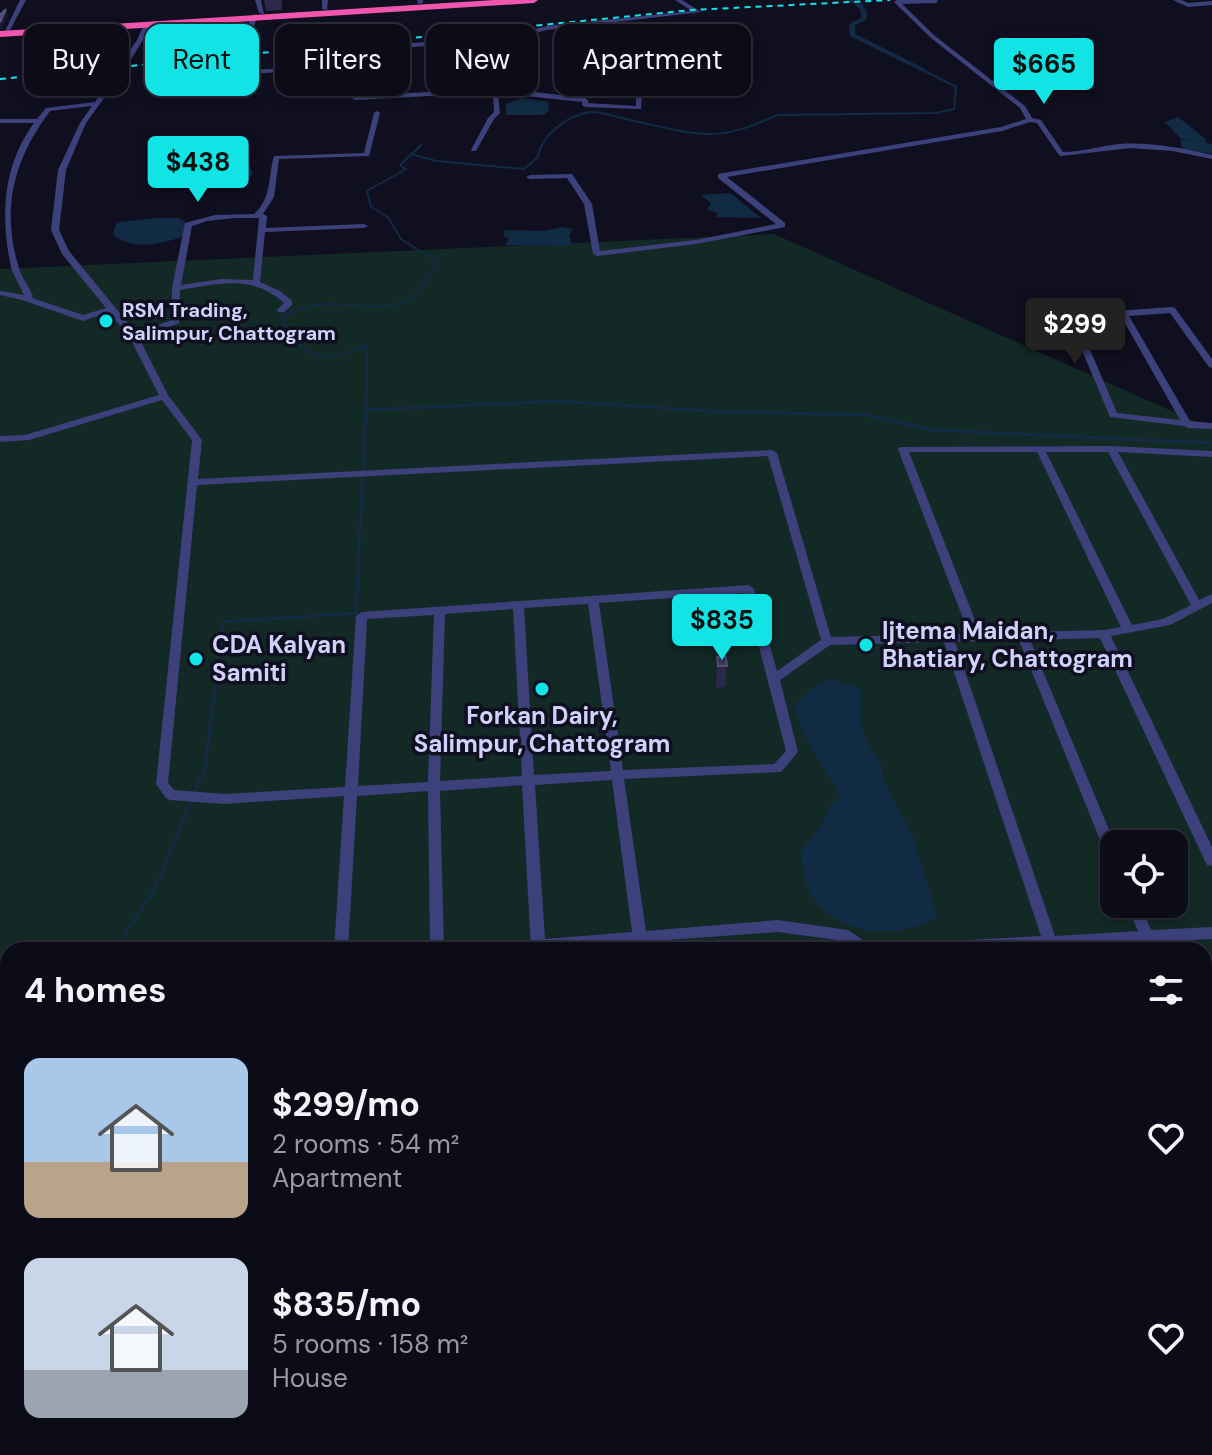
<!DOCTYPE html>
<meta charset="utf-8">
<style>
:root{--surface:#0c0b18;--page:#151421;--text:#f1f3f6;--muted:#9a9ba2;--line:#2c2b37;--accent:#12e4e6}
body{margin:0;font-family:"DM Sans",sans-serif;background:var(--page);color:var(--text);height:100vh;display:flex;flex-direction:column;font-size:30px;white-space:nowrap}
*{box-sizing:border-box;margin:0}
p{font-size:26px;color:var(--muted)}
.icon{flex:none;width:44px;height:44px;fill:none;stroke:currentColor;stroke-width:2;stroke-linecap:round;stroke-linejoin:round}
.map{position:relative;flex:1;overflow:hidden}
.side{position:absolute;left:0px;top:942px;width:1212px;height:514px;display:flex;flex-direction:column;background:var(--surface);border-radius:24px 24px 0 0;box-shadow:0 4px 12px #0003,0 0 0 2px var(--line)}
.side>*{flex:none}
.top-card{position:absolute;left:24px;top:24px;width:800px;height:72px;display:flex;gap:16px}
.tools{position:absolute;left:1100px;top:830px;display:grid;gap:16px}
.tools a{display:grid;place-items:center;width:88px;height:88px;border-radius:16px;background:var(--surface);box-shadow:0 4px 12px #0003,0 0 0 2px var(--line);font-size:40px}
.price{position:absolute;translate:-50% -68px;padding:0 18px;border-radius:8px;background:var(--accent);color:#111;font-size:26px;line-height:52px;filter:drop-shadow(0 2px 4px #0008)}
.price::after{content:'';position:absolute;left:50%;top:48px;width:24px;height:18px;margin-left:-12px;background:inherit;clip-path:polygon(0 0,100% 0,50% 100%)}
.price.active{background:#222;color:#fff}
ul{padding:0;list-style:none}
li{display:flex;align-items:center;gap:24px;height:200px;padding:0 24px}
li span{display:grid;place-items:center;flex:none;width:224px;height:160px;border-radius:16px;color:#555}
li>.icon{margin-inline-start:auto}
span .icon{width:96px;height:96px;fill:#fffc;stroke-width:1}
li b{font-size:34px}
h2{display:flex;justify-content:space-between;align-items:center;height:96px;padding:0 24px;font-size:34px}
.pill{padding:0 28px;border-radius:16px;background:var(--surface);box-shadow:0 4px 12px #0003,0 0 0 2px var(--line);font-size:28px;line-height:72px}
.pill.active{background:var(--accent);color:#111}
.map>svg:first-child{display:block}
.green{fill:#122926;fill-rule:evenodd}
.water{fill:#122b45}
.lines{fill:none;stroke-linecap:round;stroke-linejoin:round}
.stream-far2{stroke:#122b45;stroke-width:2}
.stream-far1{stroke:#122b45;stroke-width:3}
.stream{stroke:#122b45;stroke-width:4}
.canal{fill:#122b45;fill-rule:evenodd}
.minor{fill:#3d417b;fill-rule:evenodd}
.highway{fill:#f156af;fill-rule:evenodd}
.rail{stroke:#12e4e6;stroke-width:2;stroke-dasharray:6 5;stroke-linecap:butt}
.wall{fill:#2c294c}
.shaded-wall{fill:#1a1733}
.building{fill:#3e3b5f;stroke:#555277;stroke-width:2}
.poi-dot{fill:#12e4e6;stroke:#100f20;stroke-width:3}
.labels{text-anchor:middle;stroke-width:7;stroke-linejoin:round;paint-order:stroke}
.far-poi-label{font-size:20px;font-weight:bold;fill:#d2d1fb;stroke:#100f20;text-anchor:start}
.poi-label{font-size:24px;font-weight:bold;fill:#d2d1fb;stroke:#100f20;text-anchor:start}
</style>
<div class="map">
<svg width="1212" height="1455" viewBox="0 0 1212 1455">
<rect width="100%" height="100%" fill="#100f20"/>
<path class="green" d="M774 234 1212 429V1455H0V269ZM1114 844H1174V904H1114ZM8 950H1204V1448H8Z"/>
<g class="water">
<path d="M522 98 548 102 549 111 543 115H506V104Z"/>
<path d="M1178 117 1207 140 1204 142 1212 144V154L1183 149 1180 140H1193L1181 139 1165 122Z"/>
<path d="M211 140H223L217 152 199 150 173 156 168 146 172 142Z"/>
<path d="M204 163H248L253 174C242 185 197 183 186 175V168Z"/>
<path d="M730 193 761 218 717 217V213L707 209 711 203 700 195Z"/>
<path d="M157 218H178L187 223 182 237C160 244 132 251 113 234L116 224 120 222Z"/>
<path d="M562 227 573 229 569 236 572 244 567 246 505 245 509 239 503 236 505 230 544 231Z"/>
<path d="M834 680 861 688V725L869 746 882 765 883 780 913 836 937 917C898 941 835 936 810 893 803 882 802 864 801 851L823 822 830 806 840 797C825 766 800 738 794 705L820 682Z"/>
</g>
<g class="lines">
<g class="stream-far2">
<path d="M411 154 436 161 524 169 538 157C541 135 569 114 591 112 600 111 613 116 621 118 651 124 682 134 712 134 734 134 757 124 777 115L936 113 954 109 956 87 923 70"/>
<path d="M367 392V346C356 348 347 353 337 356 312 361 284 341 284 315 298 310 311 305 326 304 352 303 382 313 406 300 421 292 429 277 438 263L401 239 388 217 371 207 367 191 406 169 400 165 421 145"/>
</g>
<g class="stream-far1">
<path d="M366 410 559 401 707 411 866 415 932 430 1212 443"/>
<path d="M194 794 205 768 223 622 356 613 367 390"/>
<path d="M115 950 156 886 191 801"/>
</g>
<path class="stream" d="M0 1108 8 1098"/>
<path class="canal" d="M849 0C861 0 870 9 866 20L855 25V34L925 69V71H921L850 36 849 24 861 18C863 8 855 6 849 0Z"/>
<g class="minor">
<path d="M20 0H26L10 30 5 31Z"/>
<path d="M255 0H261L264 14 259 13Z"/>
<path d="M322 0H328L327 10 322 9Z"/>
<path d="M417 0H423V3L418 4Z"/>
<path d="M675 0H682L701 12 547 30 511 39 379 50 351 67 353 70 352 93 356 96 448 91 480 94 481 95 478 97 448 95 355 100 346 94 347 71 344 68 248 74 245 72 242 48 251 16 254 14 257 16 248 48 251 70 347 65 377 46 511 35 547 26 692 11Z"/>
<path d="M938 0 936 3 902 4 935 36 1025 106 1032 118 1041 120 1063 152C1082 152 1100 146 1119 144 1150 142 1182 148 1212 155V159L1172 151 1131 148 1061 156 1059 155 1037 123 1030 122 1002 131 727 177 785 223V227L696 244 597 256 593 254 584 204 567 178 530 179 526 177 530 175 572 174 592 204 600 251 696 240 776 224 718 178V174L1001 127 1026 119 1020 108 931 38 894 2 897 0Z"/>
<path d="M1173 0H1181L1189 3 1212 1V5L1188 7Z"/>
<path d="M145 22 150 23 143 40 123 72 86 123 66 170 59 230 69 251 136 333 172 320V288L185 223 215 215 254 214C272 198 268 176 274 156L364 153 374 113 377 111 380 113 369 156 279 159 274 197 263 214 267 216 266 228 364 224 368 226 364 228 265 232 260 282 280 291 292 301V305L284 312H278L277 310 284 303C252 274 219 284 180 290L179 323 139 338 168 395 202 440 198 479 772 450 777 453 831 637 969 634 898 449 900 447 1111 446 1212 451V457L1118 452 1199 600 1212 594V603L1170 625 1111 636 1212 847V866L1207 865 1205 861 1100 638 1030 640 1115 844 1114 862 1109 861 1107 857 1019 640 955 642 1055 936 1138 931 1126 904H1140L1151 930 1212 927V939L1005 950H888L890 946 895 944 1041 936 944 642 830 645 780 680 798 752 781 772 624 779 646 931 778 920 848 930 872 946 874 950H856L845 941 778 932 531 950 522 785 440 791 444 950H430L428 791 357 796 348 950H334L344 796 224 804 170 800 166 798 156 784 192 440 162 400 29 440 0 442V436L25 435 159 395 130 338 109 312 83 321 22 300 0 295V291L24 295C20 286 14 276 11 267 0 216 3 165 34 123H0V119H37L46 108 95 102 137 40ZM92 106 80 123 58 170 51 230 62 254 106 308 83 315 32 298 33 296C29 287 22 278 19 268 0 207 15 158 50 111ZM235 218H259L253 280 221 279 181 285 192 226 207 221ZM909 452H1037L1121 627 1104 630 980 633ZM1046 452H1108L1191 605 1163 619 1132 625ZM768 456 821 640 777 671 754 589 749 585 362 612 356 616 345 787 224 794 174 790 168 783 197 485ZM745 593 786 751 774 764 623 770 599 603ZM588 604 611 771 534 775 524 608ZM513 609 522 776 440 781 445 614ZM434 615 428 782 358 786 367 619ZM612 780 632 932 545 939 535 785Z"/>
<path d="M614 44 619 45 615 54 612 56 621 71 627 72 636 79 634 84 642 92 641 109 585 107 582 105V102L498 93 500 113 494 119 476 151H472L471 150 488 118 494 112 493 90H518L585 98 588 100V103L636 106V92L628 84 630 80 623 75 617 74 605 55 610 52Z"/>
<path d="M1172 307 1175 308 1212 359V368L1209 367 1170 313 1129 316 1190 421 1212 423V429L1188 428 1184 426 1110 417 1068 317 1072 314ZM1121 316 1180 420 1117 413 1077 319Z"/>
</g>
<path class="highway" d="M494 0H538L534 3 0 37V31Z"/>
<path class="rail" d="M0 79 692 10 890 0"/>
</g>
<g class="wall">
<path d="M264 0H282V10L266 11Z"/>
<path d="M717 657 727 666 725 687H716Z"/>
</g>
<path class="shaded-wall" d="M6 9 8 16 3 28 0 29V22Z"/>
<g class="building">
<path d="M6 9 1 21 0 22V15Z"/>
<path d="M717 657H726L727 666H718Z"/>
</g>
<g class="poi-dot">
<circle cx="106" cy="321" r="8"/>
<circle cx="866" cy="645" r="8"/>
<circle cx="196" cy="659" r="8"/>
<circle cx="542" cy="689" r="8"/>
</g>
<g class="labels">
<g class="far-poi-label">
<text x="122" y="317">RSM Trading,<tspan x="122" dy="23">Salimpur, Chattogram</tspan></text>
</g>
<g class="poi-label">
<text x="882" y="639">Ijtema Maidan,<tspan x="882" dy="28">Bhatiary, Chattogram</tspan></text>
<text x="212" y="653">CDA Kalyan<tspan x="212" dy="28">Samiti</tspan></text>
<text x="542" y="724" text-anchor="middle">Forkan Dairy,<tspan x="542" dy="28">Salimpur, Chattogram</tspan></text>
</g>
</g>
</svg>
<div class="tools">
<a><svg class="icon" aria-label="locate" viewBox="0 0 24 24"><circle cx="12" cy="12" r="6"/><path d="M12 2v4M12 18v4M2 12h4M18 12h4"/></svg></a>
</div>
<b class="price" style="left:1044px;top:106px">$665</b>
<b class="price" style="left:198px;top:204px">$438</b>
<b class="price active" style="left:1075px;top:366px">$299</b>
<b class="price" style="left:722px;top:662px">$835</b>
<div class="top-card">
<a class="pill">Buy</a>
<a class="pill active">Rent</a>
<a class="pill">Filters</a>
<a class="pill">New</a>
<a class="pill">Apartment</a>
</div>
<section class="side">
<h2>4 homes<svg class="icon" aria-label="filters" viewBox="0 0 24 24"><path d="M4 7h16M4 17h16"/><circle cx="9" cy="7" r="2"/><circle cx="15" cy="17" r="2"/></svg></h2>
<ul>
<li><span style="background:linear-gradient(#a9c7e8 65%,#b9a48a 0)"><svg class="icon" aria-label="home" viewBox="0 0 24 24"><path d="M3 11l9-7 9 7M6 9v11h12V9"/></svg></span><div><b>$299/mo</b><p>2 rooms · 54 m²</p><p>Apartment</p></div><svg class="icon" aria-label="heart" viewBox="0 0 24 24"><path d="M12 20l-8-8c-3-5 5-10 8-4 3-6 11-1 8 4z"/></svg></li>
<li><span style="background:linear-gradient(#c9d6e8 70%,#9aa5b1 0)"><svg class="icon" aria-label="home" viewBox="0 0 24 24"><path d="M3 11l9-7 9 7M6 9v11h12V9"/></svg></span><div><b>$835/mo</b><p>5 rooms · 158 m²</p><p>House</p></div><svg class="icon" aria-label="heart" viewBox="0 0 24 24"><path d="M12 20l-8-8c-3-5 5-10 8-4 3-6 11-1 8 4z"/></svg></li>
</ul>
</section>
</div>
